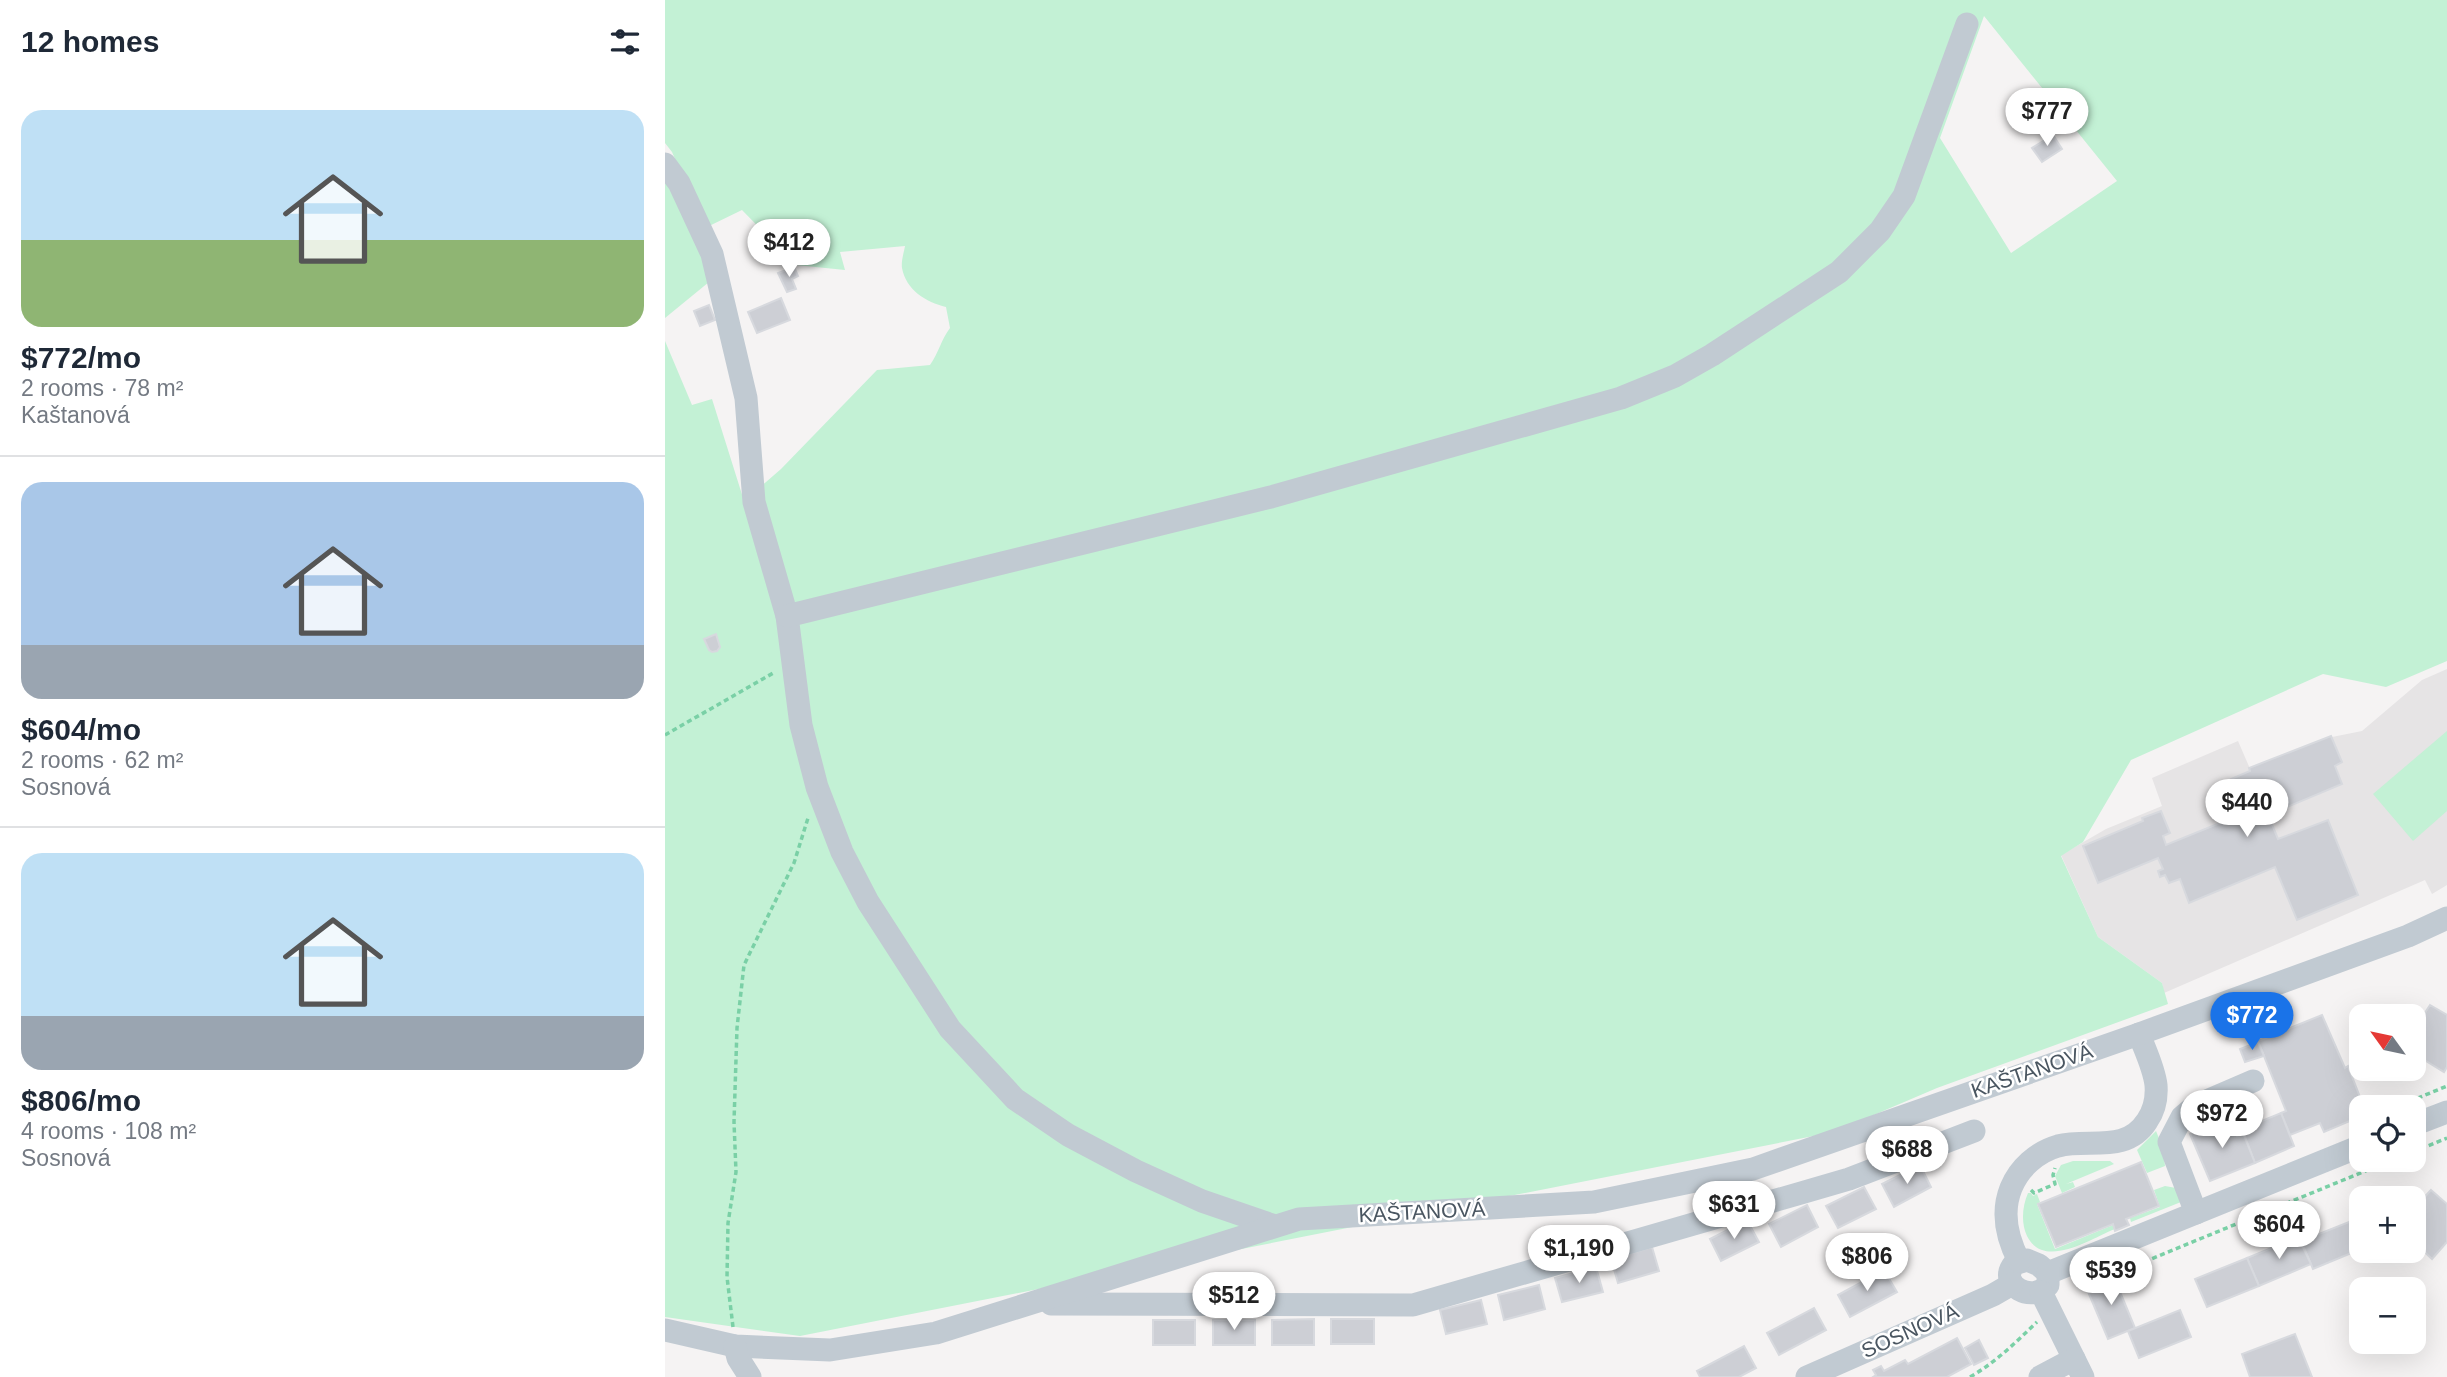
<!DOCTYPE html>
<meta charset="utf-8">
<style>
:root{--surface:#fff;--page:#f6f6f7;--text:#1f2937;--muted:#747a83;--line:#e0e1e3;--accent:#1a73e8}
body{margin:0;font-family:Helvetica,sans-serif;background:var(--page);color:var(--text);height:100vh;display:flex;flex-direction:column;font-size:26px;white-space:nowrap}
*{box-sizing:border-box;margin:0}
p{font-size:23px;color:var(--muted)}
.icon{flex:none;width:38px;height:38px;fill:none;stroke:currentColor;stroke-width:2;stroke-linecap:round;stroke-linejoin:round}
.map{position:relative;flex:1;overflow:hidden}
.details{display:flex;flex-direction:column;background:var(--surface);width:665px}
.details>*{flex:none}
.needle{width:46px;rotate:303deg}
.tools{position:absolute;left:1684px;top:1004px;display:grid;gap:14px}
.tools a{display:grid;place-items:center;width:77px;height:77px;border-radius:14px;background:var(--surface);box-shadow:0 7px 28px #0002;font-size:35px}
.price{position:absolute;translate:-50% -60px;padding:0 16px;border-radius:24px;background:#fff;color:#222;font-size:23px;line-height:46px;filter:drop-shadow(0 2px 4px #0008)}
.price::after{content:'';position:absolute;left:50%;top:42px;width:21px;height:16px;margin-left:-10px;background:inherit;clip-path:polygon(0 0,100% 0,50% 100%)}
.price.on{background:var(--accent);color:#fff}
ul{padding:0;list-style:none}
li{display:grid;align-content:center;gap:14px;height:371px;padding:0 21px}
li+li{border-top:2px solid var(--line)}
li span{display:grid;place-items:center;height:217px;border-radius:21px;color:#555}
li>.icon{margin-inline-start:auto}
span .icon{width:126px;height:126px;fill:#fffc;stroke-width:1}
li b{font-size:30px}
h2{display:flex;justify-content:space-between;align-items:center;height:84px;padding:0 21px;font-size:30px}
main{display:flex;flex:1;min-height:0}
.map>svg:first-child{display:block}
.education{fill:#e6e4e5}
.green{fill:#c3f1d5;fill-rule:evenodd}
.building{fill:#cdcfd5;stroke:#d7d9de;stroke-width:2}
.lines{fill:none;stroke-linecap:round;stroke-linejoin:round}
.path{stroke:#7ad0a6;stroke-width:3.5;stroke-dasharray:5 3.5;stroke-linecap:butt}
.minor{stroke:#c1cad2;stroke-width:23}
.labels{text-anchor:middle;stroke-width:5;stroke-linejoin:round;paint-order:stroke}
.street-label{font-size:21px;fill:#4a5661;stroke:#fff}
</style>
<main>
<section class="details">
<h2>12 homes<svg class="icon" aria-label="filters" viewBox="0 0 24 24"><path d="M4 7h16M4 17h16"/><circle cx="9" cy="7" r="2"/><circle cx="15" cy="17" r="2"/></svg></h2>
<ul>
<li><span style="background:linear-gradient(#bfe0f5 60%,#8fb573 0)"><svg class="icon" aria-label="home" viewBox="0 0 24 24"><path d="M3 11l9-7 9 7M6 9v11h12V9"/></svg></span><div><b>$772/mo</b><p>2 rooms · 78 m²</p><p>Kaštanová</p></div></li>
<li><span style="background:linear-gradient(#a9c7e8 75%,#9aa5b1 0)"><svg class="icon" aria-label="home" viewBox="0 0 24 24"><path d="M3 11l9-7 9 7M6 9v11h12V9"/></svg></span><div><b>$604/mo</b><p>2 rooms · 62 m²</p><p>Sosnová</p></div></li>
<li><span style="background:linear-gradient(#bfe0f5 75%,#9aa5b1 0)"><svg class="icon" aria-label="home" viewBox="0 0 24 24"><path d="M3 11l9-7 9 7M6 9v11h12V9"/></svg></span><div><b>$806/mo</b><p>4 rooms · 108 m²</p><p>Sosnová</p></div></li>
</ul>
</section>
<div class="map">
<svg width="1782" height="1377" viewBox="0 0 1782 1377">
<rect width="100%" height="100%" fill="#f5f3f3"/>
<path class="education" d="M1782 669V885L1767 894 1760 880 1499 993 1497 983 1433 937 1396 855 1441 829 1497 806 1487 778 1573 741 1586 771 1667 737 1697 731 1757 680Z"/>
<g class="green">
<path d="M0 0H1782V661L1721 687 1658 674 1466 760 1418 842 1396 856 1433 937 1497 983 1503 1004 1272 1088 1169 1132 135 1336 0 1317V341L27 405 47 399 85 520 94 488 116 469 212 370 265 365C274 352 276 340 285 328L281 307C261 302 241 290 237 268 236 261 239 252 240 246L175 252 180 270 131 265 77 210 40 228 7 152 0 143ZM1319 16 1452 181 1346 253 1275 138Z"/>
<path d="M0 174 32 232 44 282 0 318Z"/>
<path d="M1782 731V811L1748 841 1708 794Z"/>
<path d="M1491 1131 1498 1148 1500 1166 1482 1173 1472 1150Z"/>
<path d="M1445 1161 1449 1164 1401 1184 1408 1182 1410 1187 1397 1193 1390 1176 1396 1165 1408 1161Z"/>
<path d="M1500 1186 1511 1188 1516 1202 1466 1222 1465 1218 1495 1207 1489 1190Z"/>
<path d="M1363 1193H1366L1368 1196 1372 1194 1375 1202 1372 1204 1390 1249 1448 1225 1450 1229C1425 1239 1379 1270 1362 1236 1356 1223 1357 1207 1363 1193Z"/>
</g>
<g class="building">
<path d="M1388 135 1397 149 1377 162 1367 148Z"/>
<path d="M129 267 133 276 127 279 131 289 122 292 113 273Z"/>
<path d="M116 298 125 320 92 333 83 312Z"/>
<path d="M44 305 50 320 35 326 29 311Z"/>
<path d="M51 634 55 647 52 651 47 652 44 650 39 639Z"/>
<path d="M1666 736 1677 762 1670 766 1677 784 1603 815 1613 839 1663 820 1693 895 1632 920 1610 867 1524 903 1515 879 1504 883 1500 875 1495 877 1493 871 1498 869 1493 858 1433 883 1418 846 1478 821 1477 818 1496 811 1505 833 1498 836 1501 845 1587 810 1584 802 1576 805 1566 779 1585 771 1584 768Z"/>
<path d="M1765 1005 1782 1015V1067L1779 1072 1748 1053V1030L1752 1032 1758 1024 1754 1022Z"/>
<path d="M1657 1015 1680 1068 1683 1066 1698 1105 1689 1109 1692 1118 1659 1132 1655 1123 1625 1135 1616 1113 1621 1111 1593 1041Z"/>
<path d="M1593 1042 1599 1056 1580 1062 1575 1049Z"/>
<path d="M1616 1113 1629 1146 1590 1163 1577 1129Z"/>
<path d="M1564 1118 1572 1136 1578 1133 1590 1163 1545 1181 1525 1134Z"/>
<path d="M1476 1162 1494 1206 1461 1219 1464 1225 1450 1231 1448 1224 1391 1247 1373 1204Z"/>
<path d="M1255 1165 1266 1187 1229 1207 1217 1184Z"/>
<path d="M1199 1187 1211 1209 1173 1228 1161 1206Z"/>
<path d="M1766 1190 1782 1204V1242L1767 1259 1748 1241V1213L1756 1207 1753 1204Z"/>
<path d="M1142 1205 1153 1227 1116 1247 1104 1224Z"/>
<path d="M1082 1220 1094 1242 1056 1261 1045 1239Z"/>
<path d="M1689 1220 1696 1237V1249L1648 1269 1636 1241Z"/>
<path d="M1633 1237 1646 1264 1594 1286 1582 1258Z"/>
<path d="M987 1247 994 1271 953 1283 946 1259Z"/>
<path d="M1582 1258 1594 1286 1542 1307 1530 1279Z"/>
<path d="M931 1267 938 1292 897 1302 890 1278Z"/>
<path d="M1219 1270 1232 1292 1185 1317 1173 1295Z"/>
<path d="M1448 1275 1470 1328 1443 1339 1421 1287Z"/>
<path d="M874 1285 880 1309 839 1320 833 1295Z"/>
<path d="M816 1300 822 1324 781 1334 775 1310Z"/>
<path d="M1149 1308 1161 1330 1114 1355 1102 1333Z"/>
<path d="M1515 1310 1526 1337 1474 1358 1463 1331Z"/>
<path d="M649 1319V1345H607V1320Z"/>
<rect x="666" y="1319" width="43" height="25"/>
<rect x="488" y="1320" width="42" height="25"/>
<rect x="548" y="1320" width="42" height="25"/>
<path d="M1630 1334 1647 1377H1585L1577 1354Z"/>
<path d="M1292 1338 1306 1364 1282 1377H1208L1211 1375 1208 1370 1216 1366 1219 1371 1240 1360 1243 1364Z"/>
<path d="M1314 1340 1323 1358 1309 1365 1300 1348Z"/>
<path d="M1079 1346 1091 1368 1074 1377H1035L1032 1371Z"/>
</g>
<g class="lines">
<g class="path">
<path d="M0 735 110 672"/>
<path d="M1729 1108 1782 1086"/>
<path d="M1748 1152 1782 1138"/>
<path d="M1366 1190 1369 1193 1390 1184 1388 1175 1390 1168"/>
<path d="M1466 1261 1469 1266 1727 1160"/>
<path d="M68 1327 62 1277 63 1223 71 1172 69 1122 72 1028 79 965 129 863 143 818"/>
<path d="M1305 1377C1331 1362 1350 1343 1372 1322"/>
</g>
<g class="minor">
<path d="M0 164 14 183 47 254 81 398 89 502 122 616 136 725 152 787 177 852 203 902 285 1029 350 1099 403 1135 471 1171 537 1201 610 1226"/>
<path d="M122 616 606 497 956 398 1010 376 1047 355 1174 272 1215 231 1239 196 1302 24"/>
<path d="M1748 1125 1782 1112"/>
<path d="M1531 1213 1504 1142 1517 1117 1530 1106 1588 1081"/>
<path d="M1362 1260 1374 1265 1383 1273V1285C1368 1304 1332 1285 1349 1264Z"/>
<path d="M1354 1261C1342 1238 1336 1213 1346 1188 1354 1168 1372 1152 1393 1146 1424 1138 1461 1154 1482 1121 1489 1111 1492 1098 1491 1085 1489 1068 1480 1050 1474 1034"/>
<path d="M1383 1273 1696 1146"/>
<path d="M1376 1292 1418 1377"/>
<path d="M386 1304 748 1305 1136 1193 1184 1179 1309 1131"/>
<path d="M0 1330 70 1346 165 1350 271 1333 634 1219 929 1202 1088 1169 1474 1034 1743 936 1782 918"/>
<path d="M70 1346 73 1358 85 1377"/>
<path d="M1142 1377 1328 1295 1347 1284"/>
<path d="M1375 1377 1409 1359"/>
</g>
</g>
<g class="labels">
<g class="street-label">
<text transform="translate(1367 1071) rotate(-19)" y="7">KAŠTANOVÁ</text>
<text transform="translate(757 1212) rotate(-3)" y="7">KAŠTANOVÁ</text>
<text transform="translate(1245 1331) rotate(-24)" y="7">SOSNOVÁ</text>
</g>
</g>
</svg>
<div class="tools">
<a><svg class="needle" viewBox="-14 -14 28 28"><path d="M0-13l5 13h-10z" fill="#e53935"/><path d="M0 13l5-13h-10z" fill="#747a83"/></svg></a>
<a><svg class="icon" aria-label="locate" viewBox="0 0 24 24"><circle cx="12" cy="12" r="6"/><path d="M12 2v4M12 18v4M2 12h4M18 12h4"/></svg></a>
<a>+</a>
<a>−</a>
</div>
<b class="price" style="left:1382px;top:148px">$777</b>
<b class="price" style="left:124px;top:279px">$412</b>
<b class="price" style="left:1582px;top:839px">$440</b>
<b class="price on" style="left:1587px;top:1052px">$772</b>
<b class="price" style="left:1557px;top:1150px">$972</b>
<b class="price" style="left:1242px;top:1186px">$688</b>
<b class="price" style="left:1069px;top:1241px">$631</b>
<b class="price" style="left:1614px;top:1261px">$604</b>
<b class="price" style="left:914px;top:1285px">$1,190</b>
<b class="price" style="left:1202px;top:1293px">$806</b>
<b class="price" style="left:1446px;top:1307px">$539</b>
<b class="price" style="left:569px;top:1332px">$512</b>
</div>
</main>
